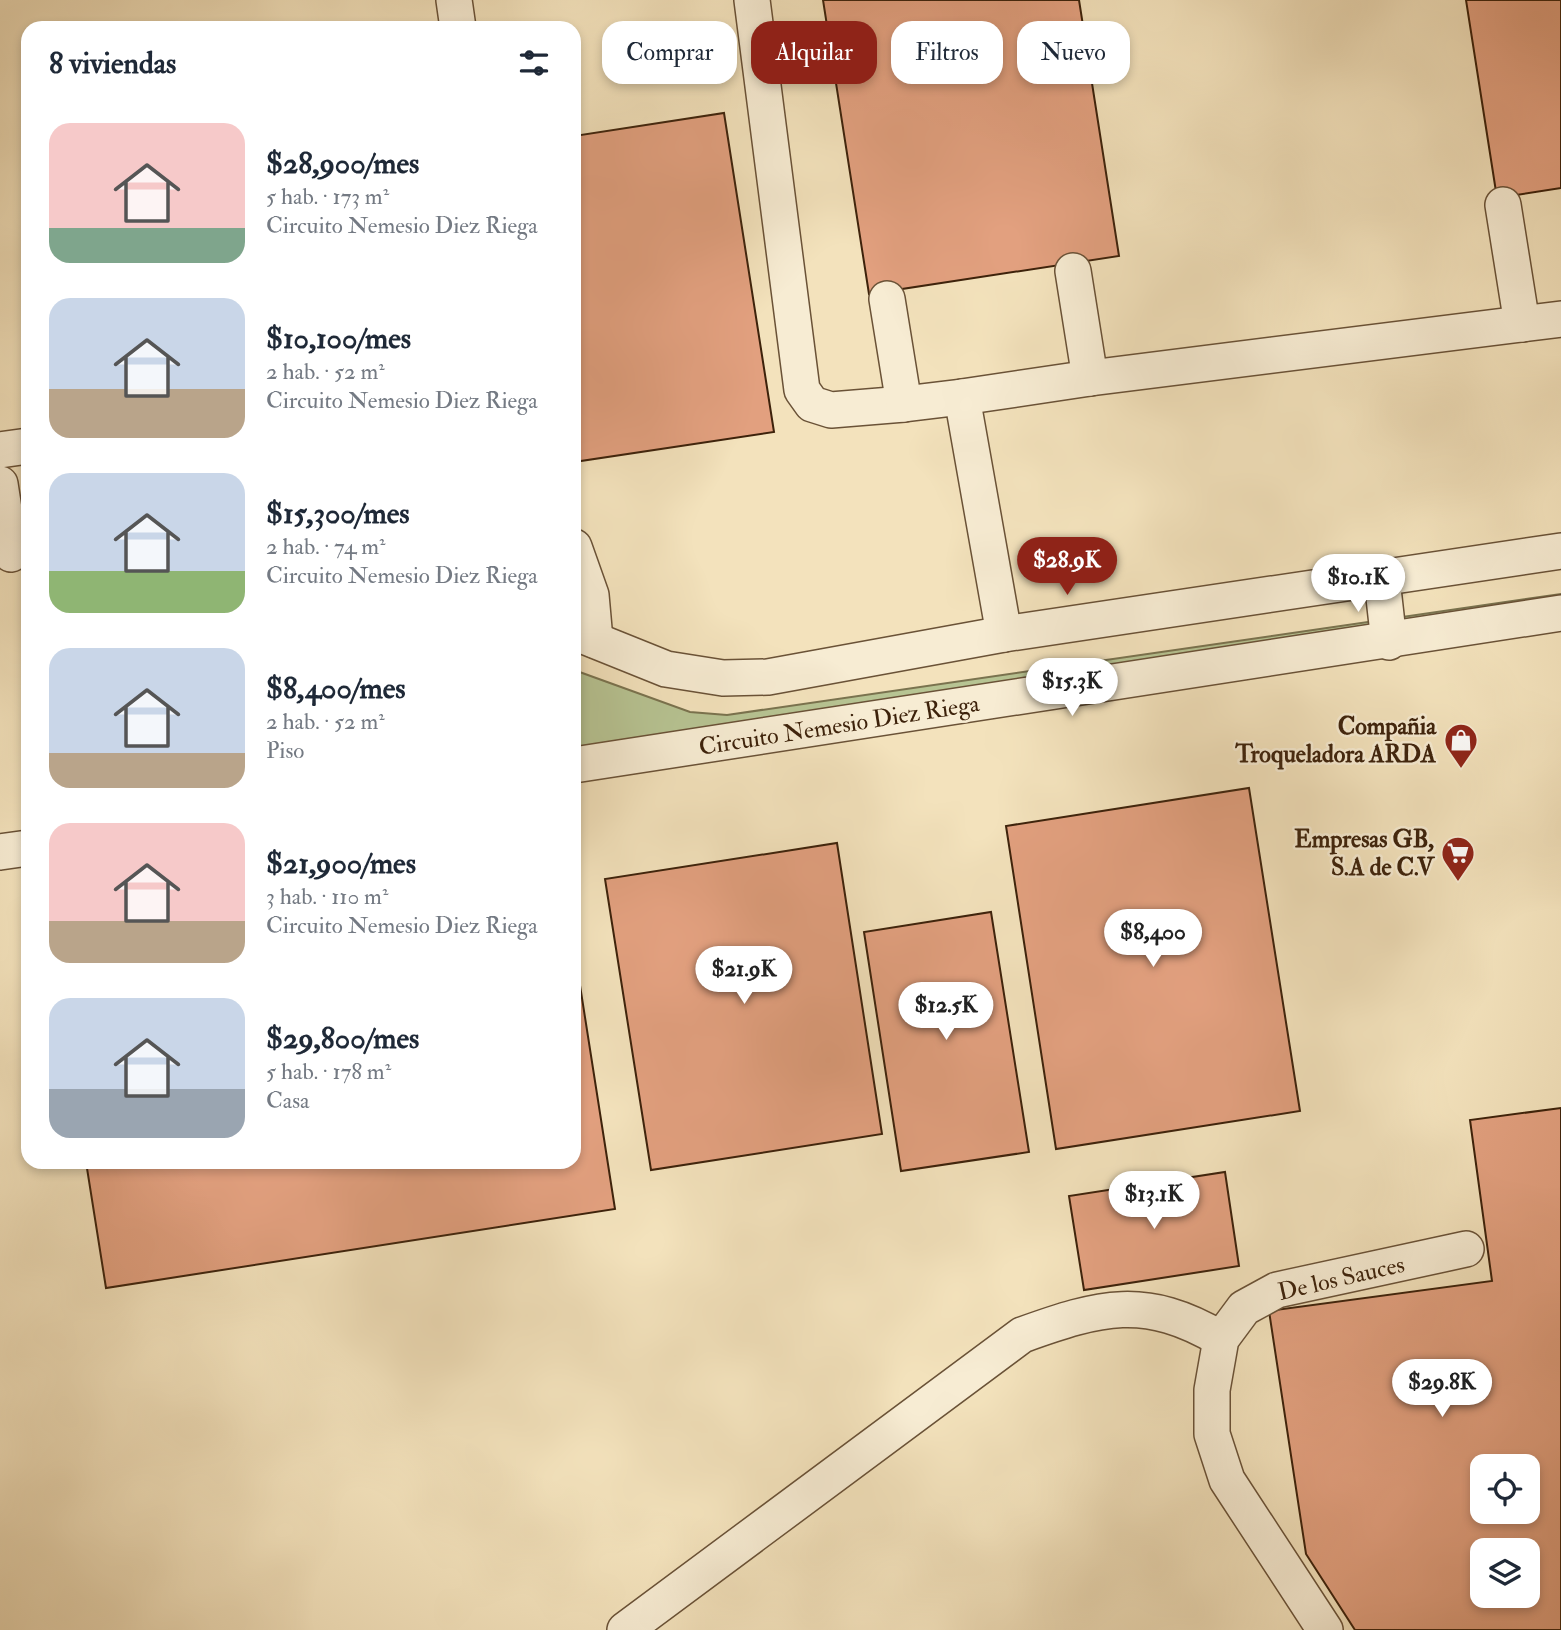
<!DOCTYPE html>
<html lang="es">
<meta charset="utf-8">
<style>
:root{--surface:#fff;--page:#f6f6f7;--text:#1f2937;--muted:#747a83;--accent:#8f2418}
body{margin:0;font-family:"IM FELL Double Pica",serif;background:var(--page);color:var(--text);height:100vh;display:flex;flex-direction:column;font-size:26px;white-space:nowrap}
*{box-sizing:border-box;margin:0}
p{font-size:23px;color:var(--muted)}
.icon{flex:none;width:38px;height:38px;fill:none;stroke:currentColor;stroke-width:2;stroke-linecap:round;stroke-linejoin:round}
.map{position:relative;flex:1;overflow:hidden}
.drawer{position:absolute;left:21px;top:21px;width:560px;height:1148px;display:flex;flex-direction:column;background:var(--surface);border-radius:21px;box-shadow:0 4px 10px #0003}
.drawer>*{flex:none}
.banner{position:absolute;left:602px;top:21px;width:665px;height:63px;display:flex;gap:14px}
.buttons{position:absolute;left:1470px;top:1454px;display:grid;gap:14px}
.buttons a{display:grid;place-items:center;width:70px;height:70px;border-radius:14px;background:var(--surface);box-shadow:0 4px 10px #0003;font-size:35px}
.price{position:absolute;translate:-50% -60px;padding:0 16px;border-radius:24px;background:#fff;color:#222;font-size:23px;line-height:46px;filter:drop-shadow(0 2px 4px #0008)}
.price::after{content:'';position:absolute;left:50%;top:42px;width:21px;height:16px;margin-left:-10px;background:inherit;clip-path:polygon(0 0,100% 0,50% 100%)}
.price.current{background:var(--accent);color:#fff}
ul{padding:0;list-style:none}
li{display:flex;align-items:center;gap:21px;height:175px;padding:0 28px}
li span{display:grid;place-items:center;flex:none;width:196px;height:140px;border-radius:21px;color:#555}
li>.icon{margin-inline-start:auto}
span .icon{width:84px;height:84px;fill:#fffc;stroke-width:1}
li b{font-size:30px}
h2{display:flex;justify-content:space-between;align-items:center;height:84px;padding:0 28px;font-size:30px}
.tag{padding:0 24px;border-radius:21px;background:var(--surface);box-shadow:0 4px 10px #0003;font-size:24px;line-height:63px}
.tag.current{background:var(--accent);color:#fff}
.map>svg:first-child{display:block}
.green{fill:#b7c493;stroke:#7a734f;stroke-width:2}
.building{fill:#e2a07f;stroke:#3d220b;stroke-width:2;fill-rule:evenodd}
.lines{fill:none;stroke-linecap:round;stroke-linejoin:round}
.minor-casing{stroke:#6a5237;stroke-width:38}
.minor{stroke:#f7ecd3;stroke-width:35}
.labels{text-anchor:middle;stroke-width:5;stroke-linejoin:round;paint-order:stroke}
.street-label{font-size:24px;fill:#3d220b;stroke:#f7ecd3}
.poi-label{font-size:24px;font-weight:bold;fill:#3d220b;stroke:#f7ecd3;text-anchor:end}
</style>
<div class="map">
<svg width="1561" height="1630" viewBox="0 0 1561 1630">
<rect width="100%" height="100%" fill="#f3e2bc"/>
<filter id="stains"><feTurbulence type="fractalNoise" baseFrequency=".00286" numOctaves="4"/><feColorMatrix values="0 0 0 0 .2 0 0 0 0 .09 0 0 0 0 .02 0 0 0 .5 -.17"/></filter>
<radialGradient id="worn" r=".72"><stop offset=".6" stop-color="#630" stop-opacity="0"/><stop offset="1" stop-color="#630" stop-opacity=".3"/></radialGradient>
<path class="green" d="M1561 594V615L574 767V670L690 712 727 715Z"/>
<g class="building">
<path d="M823 0H1079L1119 256 869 294Z"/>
<path d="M1466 0H1561V188L1497 198Z"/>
<path d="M724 113 774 432 574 462V136Z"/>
<path d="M1249 788 1300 1111 1056 1149 1006 826Z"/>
<path d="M837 843 882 1134 651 1170 605 879Z"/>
<path d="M991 912 1029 1152 901 1171 864 932Z"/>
<path d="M574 947 615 1209 106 1288 86 1162H574Z"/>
<path d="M1561 1108V1630H1355L1306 1554 1269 1311 1492 1281 1470 1120ZM1482 1466H1528V1512H1482ZM1482 1550H1528V1596H1482Z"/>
<path d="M1225 1172 1239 1266 1084 1290 1069 1196Z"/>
</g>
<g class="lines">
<defs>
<g id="minor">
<path d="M454 0 458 28"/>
<path d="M752 0 802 390 812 404 831 410 904 404"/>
<path d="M1503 205 1522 324"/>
<path d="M1073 271 1090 378"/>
<path d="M887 299 904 404 962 397 1004 634"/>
<path d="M962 397 1090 378 1561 319"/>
<path d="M0 450 28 446"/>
<path d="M0 484 11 554"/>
<path d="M574 547 591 595 595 640"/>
<path d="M1382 580 1389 642"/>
<path d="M574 632 666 669 723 678 768 677 1004 634 1561 551"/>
<path d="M574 765 1561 613"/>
<path d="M0 852 28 848"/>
<path d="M625 1630 1022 1335C1100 1307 1145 1294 1221 1339"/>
<path d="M1325 1630 1227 1480 1212 1434V1390L1221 1339 1244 1308 1277 1290 1466 1249"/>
</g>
</defs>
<use href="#minor" class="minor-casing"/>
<use href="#minor" class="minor"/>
</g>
<defs>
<symbol id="shop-pin" viewBox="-11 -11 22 30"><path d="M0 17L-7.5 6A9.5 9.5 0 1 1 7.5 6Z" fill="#8f2418" stroke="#f7ecd3"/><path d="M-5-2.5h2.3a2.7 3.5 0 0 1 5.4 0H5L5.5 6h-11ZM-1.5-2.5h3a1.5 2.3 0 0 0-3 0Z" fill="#fff"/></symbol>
<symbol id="supermarket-pin" viewBox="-11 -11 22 30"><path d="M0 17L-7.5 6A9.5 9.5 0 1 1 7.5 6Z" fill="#8f2418" stroke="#f7ecd3"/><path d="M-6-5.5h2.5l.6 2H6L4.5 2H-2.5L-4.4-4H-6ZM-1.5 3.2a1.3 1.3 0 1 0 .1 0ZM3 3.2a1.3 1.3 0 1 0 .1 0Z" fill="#fff"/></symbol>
</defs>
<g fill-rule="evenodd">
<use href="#shop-pin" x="1442" y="721" width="38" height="52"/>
<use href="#supermarket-pin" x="1439" y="834" width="38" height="52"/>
</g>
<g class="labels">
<g class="street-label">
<text transform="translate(839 725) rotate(-9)" y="8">Circuito Nemesio Diez Riega</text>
<text transform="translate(1341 1278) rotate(-13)" y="8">De los Sauces</text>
</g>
<g class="poi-label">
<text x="1436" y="734">Compañia<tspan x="1436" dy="28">Troqueladora ARDA</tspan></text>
<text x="1434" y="847">Empresas GB,<tspan x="1434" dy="28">S.A de C.V</tspan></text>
</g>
</g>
<rect width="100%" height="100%" filter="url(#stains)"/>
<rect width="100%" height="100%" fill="url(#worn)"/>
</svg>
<div class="buttons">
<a><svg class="icon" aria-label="locate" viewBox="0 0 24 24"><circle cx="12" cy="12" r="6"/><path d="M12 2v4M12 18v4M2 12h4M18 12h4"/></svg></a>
<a><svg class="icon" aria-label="layers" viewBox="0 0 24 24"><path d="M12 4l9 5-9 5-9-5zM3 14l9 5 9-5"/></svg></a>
</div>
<b class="price current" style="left:1067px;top:597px">$28.9K</b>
<b class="price" style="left:1358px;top:614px">$10.1K</b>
<b class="price" style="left:1072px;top:718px">$15.3K</b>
<b class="price" style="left:1153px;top:969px">$8,400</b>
<b class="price" style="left:744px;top:1006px">$21.9K</b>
<b class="price" style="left:946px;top:1042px">$12.5K</b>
<b class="price" style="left:1154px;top:1231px">$13.1K</b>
<b class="price" style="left:1442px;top:1419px">$29.8K</b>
<div class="banner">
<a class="tag">Comprar</a>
<a class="tag current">Alquilar</a>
<a class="tag">Filtros</a>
<a class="tag">Nuevo</a>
</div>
<section class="drawer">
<h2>8 viviendas<svg class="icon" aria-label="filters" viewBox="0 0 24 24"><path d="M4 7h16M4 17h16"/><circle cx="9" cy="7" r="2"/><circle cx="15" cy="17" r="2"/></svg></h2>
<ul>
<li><span style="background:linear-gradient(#f6c9c9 75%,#7fa58c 0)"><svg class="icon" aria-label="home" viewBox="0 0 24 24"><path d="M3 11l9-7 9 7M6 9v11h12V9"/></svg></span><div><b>$28,900/mes</b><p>5 hab. · 173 m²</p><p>Circuito Nemesio Diez Riega</p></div></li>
<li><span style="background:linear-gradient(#c9d6e8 65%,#b9a48a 0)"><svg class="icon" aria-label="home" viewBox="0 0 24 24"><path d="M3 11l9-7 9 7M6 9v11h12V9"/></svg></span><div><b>$10,100/mes</b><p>2 hab. · 52 m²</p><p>Circuito Nemesio Diez Riega</p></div></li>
<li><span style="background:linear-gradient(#c9d6e8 70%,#8fb573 0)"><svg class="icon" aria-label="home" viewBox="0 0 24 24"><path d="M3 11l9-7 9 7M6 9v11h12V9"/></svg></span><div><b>$15,300/mes</b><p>2 hab. · 74 m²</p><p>Circuito Nemesio Diez Riega</p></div></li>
<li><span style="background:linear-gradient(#c9d6e8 75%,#b9a48a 0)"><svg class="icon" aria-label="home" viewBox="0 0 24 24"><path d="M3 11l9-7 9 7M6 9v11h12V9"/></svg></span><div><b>$8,400/mes</b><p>2 hab. · 52 m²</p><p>Piso</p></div></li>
<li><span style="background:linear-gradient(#f6c9c9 70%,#b9a48a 0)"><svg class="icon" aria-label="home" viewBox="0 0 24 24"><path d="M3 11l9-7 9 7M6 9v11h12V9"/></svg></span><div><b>$21,900/mes</b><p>3 hab. · 110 m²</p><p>Circuito Nemesio Diez Riega</p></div></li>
<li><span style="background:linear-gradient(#c9d6e8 65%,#9aa5b1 0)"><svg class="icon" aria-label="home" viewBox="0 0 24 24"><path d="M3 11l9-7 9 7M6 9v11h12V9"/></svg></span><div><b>$29,800/mes</b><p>5 hab. · 178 m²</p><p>Casa</p></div></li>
</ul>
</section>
</div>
